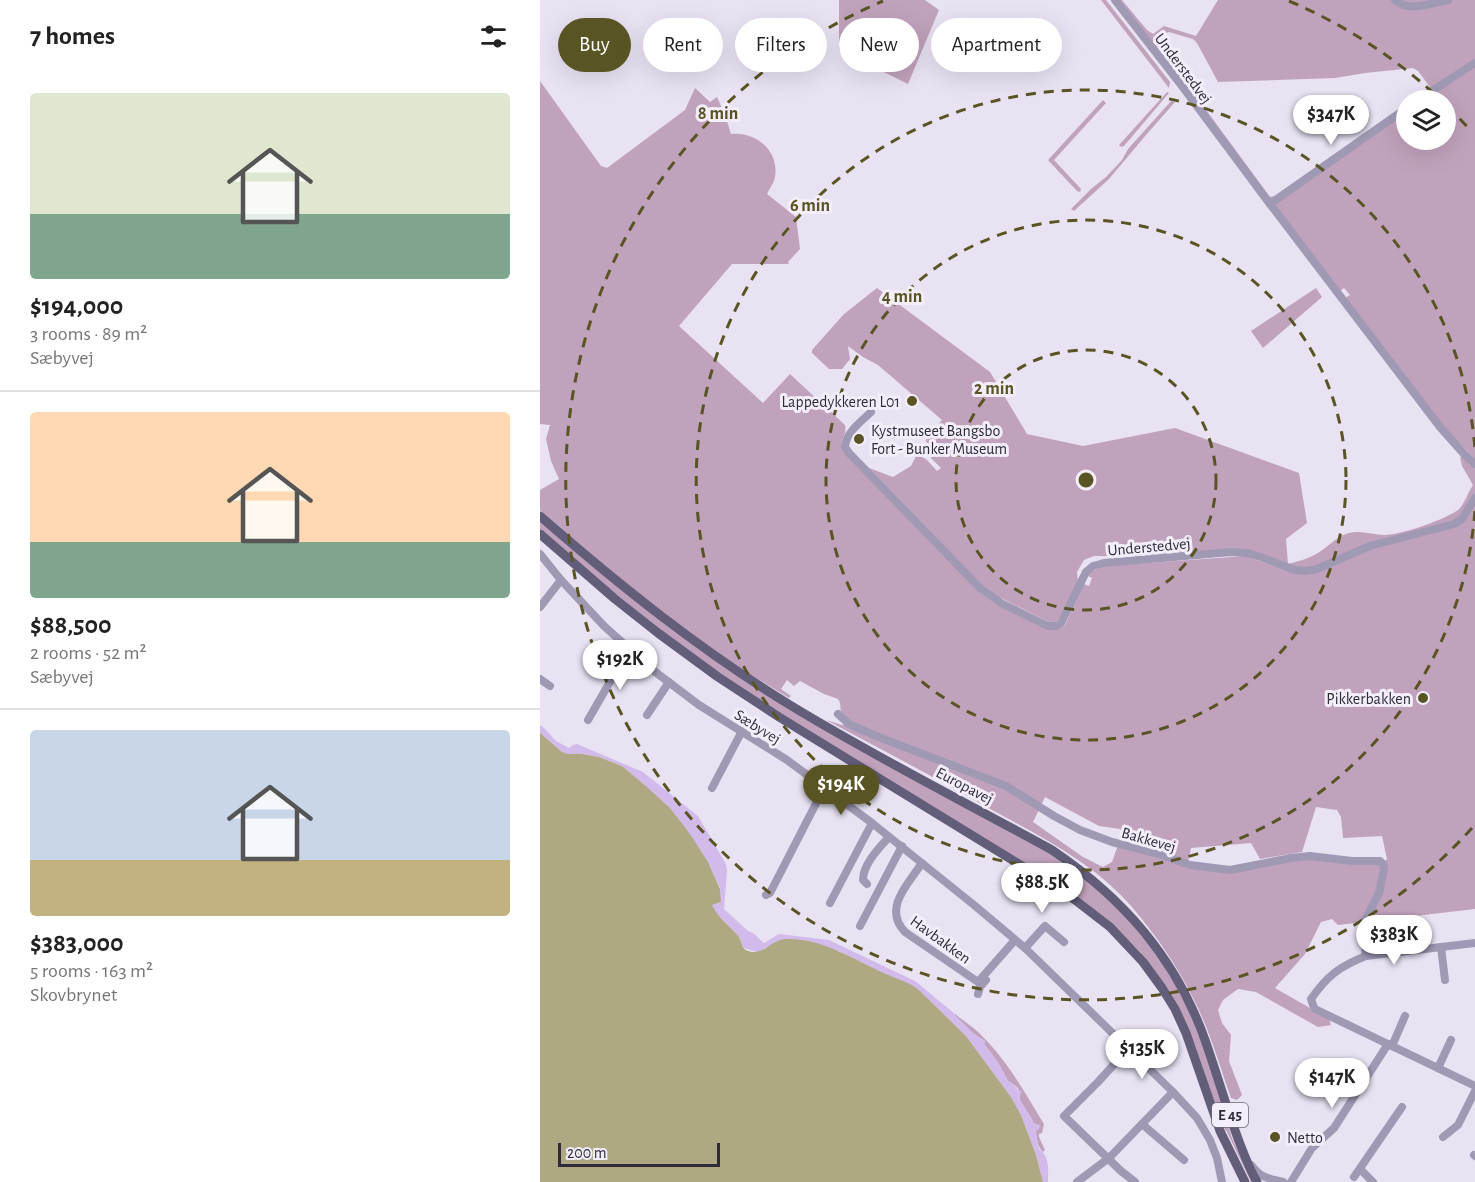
<!DOCTYPE html>
<meta charset="utf-8">
<style>
:root{--surface:#fff;--page:#f6f6f6;--text:#222;--muted:#767676;--line:#e0e0e0;--accent:#595423}
body{margin:0;font-family:"Alegreya Sans",sans-serif;background:var(--page);color:var(--text);height:100vh;display:flex;flex-direction:column;font-size:22px;white-space:nowrap}
*{box-sizing:border-box;margin:0}
p{font-size:20px;color:var(--muted)}
.icon{flex:none;width:33px;height:33px;fill:none;stroke:currentColor;stroke-width:2;stroke-linecap:round;stroke-linejoin:round}
.map{position:relative;flex:1;overflow:hidden}
.panel{display:flex;flex-direction:column;background:var(--surface);width:540px}
.panel>*{flex:none}
.guide{position:absolute;left:18px;top:18px;width:570px;height:54px;display:flex;gap:12px}
.fabs{position:absolute;left:856px;top:90px;display:grid;gap:12px}
.fabs a{display:grid;place-items:center;width:60px;height:60px;border-radius:50%;background:var(--surface);box-shadow:0 6px 24px #0002;font-size:30px}
.scale{position:absolute;left:18px;bottom:15px;width:162px;box-sizing:border-box;padding-left:6px;border:3px solid #2e2c3a;border-top:0;font-size:16px;line-height:21px;white-space:nowrap;color:#2e2c3a;-webkit-text-stroke:4px #f3eefa;paint-order:stroke}
.price{position:absolute;translate:-50% -51px;padding:0 14px;border-radius:21px;background:#fff;color:#222;font-size:20px;line-height:39px;filter:drop-shadow(0 2px 3px #0008)}
.price::after{content:'';position:absolute;left:50%;top:36px;width:18px;height:14px;margin-left:-9px;background:inherit;clip-path:polygon(0 0,100% 0,50% 100%)}
.price.on{background:var(--accent);color:#fff}
ul{padding:0;list-style:none}
li{display:grid;align-content:center;gap:12px;height:318px;padding:0 30px}
li+li{border-top:2px solid var(--line)}
li span{display:grid;place-items:center;height:186px;border-radius:6px;color:#555}
li>.icon{margin-inline-start:auto}
span .icon{width:108px;height:108px;fill:#fffc;stroke-width:1}
li b{font-size:26px}
h2{display:flex;justify-content:space-between;align-items:center;height:72px;padding:0 30px;font-size:26px}
.tag{padding:0 21px;border-radius:27px;background:var(--surface);box-shadow:0 6px 24px #0002;font-size:21px;line-height:54px}
.tag.on{background:var(--accent);color:#fff}
main{display:flex;flex:1;min-height:0}
.map>svg:first-child{display:block}
.green{fill:#c1a2bc;fill-rule:evenodd}
.sand{fill:#d2bbeb}
.water{fill:#aea982}
.lines{fill:none;stroke-linecap:round;stroke-linejoin:round}
.minor{stroke:#a099b4;stroke-width:8}
.major{stroke:#625e7a;stroke-width:9}
.ring{fill:none;stroke:#595423;stroke-width:3;stroke-dasharray:10 8}
.poi-dot{fill:#595423;stroke:#f3eefa;stroke-width:2}
.labels{text-anchor:middle;stroke-width:6;stroke-linejoin:round;paint-order:stroke}
.shield{fill:#f3eefa;stroke:#696674;stroke-width:1.5}
.shield-label{font-size:15px;font-weight:bold;fill:#2e2c3a}
.street-label{font-size:16px;fill:#2e2c3a;stroke:#f3eefa}
.poi-label{font-size:16px;fill:#2e2c3a;stroke:#f3eefa;text-anchor:end}
.centre{fill:#595423;stroke:#f3eefa;stroke-width:3}
.ring-label{font-size:18px;text-anchor:middle;font-weight:bold;fill:#595423;stroke:#f3eefa;stroke-width:6;stroke-linejoin:round;paint-order:stroke}
</style>
<main>
<section class="panel">
<h2>7 homes<svg class="icon" aria-label="filters" viewBox="0 0 24 24"><path d="M4 7h16M4 17h16"/><circle cx="9" cy="7" r="2"/><circle cx="15" cy="17" r="2"/></svg></h2>
<ul>
<li><span style="background:linear-gradient(#dfe7d0 65%,#7fa58c 0)"><svg class="icon" aria-label="home" viewBox="0 0 24 24"><path d="M3 11l9-7 9 7M6 9v11h12V9"/></svg></span><div><b>$194,000</b><p>3 rooms · 89 m²</p><p>Sæbyvej</p></div></li>
<li><span style="background:linear-gradient(#ffd9b3 70%,#7fa58c 0)"><svg class="icon" aria-label="home" viewBox="0 0 24 24"><path d="M3 11l9-7 9 7M6 9v11h12V9"/></svg></span><div><b>$88,500</b><p>2 rooms · 52 m²</p><p>Sæbyvej</p></div></li>
<li><span style="background:linear-gradient(#c9d6e8 70%,#c2b280 0)"><svg class="icon" aria-label="home" viewBox="0 0 24 24"><path d="M3 11l9-7 9 7M6 9v11h12V9"/></svg></span><div><b>$383,000</b><p>5 rooms · 163 m²</p><p>Skovbrynet</p></div></li>
</ul>
</section>
<div class="map">
<svg width="935" height="1182" viewBox="0 0 935 1182">
<rect width="100%" height="100%" fill="#e8e2f3"/>
<g class="green">
<path d="M299 0H385L399 10 368 84 299 50Z"/>
<path d="M561 0H566L630 82 629 88Z"/>
<path d="M578 0H582L607 30 613 34 624 26 656 36 678 0H935V459L901 425 805 298 810 295 804 288 800 291ZM629 32 653 39 657 43 678 82 795 78 825 73 873 68 878 71 890 87 871 100H906V140H867V103L735 196 730 197 650 88 652 84 616 40 620 35Z"/>
<path d="M0 81 61 166 67 168 145 110 155 88 170 102 177 97 185 115 191 134C217 131 242 153 234 181 232 185 229 190 227 194L256 217 260 249 248 262 249 264H192L139 326 223 403 250 374 305 425C308 441 294 439 308 455L436 589C456 607 482 617 506 628 514 631 518 631 525 625L544 584 549 586 552 578 548 576C552 570 559 568 565 566L706 556 751 572 692 549 592 556H554L544 560 537 572 538 582 518 620 514 623 509 622 459 597 442 585 329 468 353 477 371 466 377 454 387 460 397 471 401 468 391 458 386 440 402 420 338 365 323 357 308 346 310 359 302 369H289L272 353V350L304 314 337 288 450 372 487 434 543 446 635 428 759 473 767 523 746 539 748 564C759 561 768 559 778 553 788 547 797 536 809 533 822 530 833 535 845 535 860 535 908 519 919 509 924 505 928 492 933 485L922 466 920 457 925 458 935 467V909L798 925 792 919 781 922 765 954 735 988 789 1019 791 1025 778 1027 716 992 698 989 683 1000 678 1010 682 1023 691 1035 689 1061 702 1095 697 1100 691 1098C679 1064 669 1028 652 996 636 964 615 934 591 906 555 864 502 837 454 811 399 780 343 750 286 720L302 725 310 722 301 713 300 703 298 699 284 694 260 681 254 686 247 680 241 689 251 696 249 698C230 686 210 675 191 662 123 617 61 564 0 510V490L19 479 11 461 6 439 10 425 0 424ZM505 797 559 826 580 829 589 840 588 845 577 848 572 862 563 867 543 857 493 822ZM776 807 797 810 801 817 803 838 842 836 847 859 841 865 835 862 751 859 691 873 647 866 651 848 711 843 720 859 762 852Z"/>
<path d="M627 92 629 93 584 146 581 147 579 145Z"/>
<path d="M563 100 566 103 514 160 541 189 540 192 537 191 508 160Z"/>
<path d="M632 100 635 102 606 135 569 179 534 211 531 209 551 189 566 177 582 160 588 149Z"/>
<path d="M776 288 782 297 723 348 711 331Z"/>
<path d="M0 520 183 666 491 841 538 872 580 909 618 956 644 999 665 1051 692 1138 712 1182H711L687 1132 681 1125 655 1045 601 953 576 928 536 895 233 709 181 675 144 649 39 564 0 529Z"/>
<path d="M415 1014C425 1022 436 1029 444 1038 469 1063 486 1095 504 1124L502 1133 499 1134V1137L505 1150 503 1152C496 1146 497 1134 494 1125 492 1116 484 1109 480 1100 479 1097 480 1093 479 1090 476 1086 472 1083 468 1081L457 1061 444 1044 445 1041 435 1035 414 1015Z"/>
</g>
<path class="sand" d="M0 725 5 729 16 741 29 748 33 745 37 744 103 772 158 816 186 864 187 871 184 909 208 931 213 933 224 943 239 934 289 940 375 981 415 1014V1015L435 1035 445 1041 444 1044 457 1061 468 1081 471 1082 479 1091H482L479 1098 494 1123 500 1125 499 1129 496 1131 499 1149C510 1157 508 1170 508 1182H503L496 1155 481 1115 471 1097 426 1036 379 990 371 985 344 974 299 951 226 947 221 952H217L204 948 202 945 201 939 175 912 172 905 181 902 180 888 168 862 145 827 130 808 82 766 59 757 42 754H28L22 752 0 733Z"/>
<path class="water" d="M0 733 22 752 28 754H42L59 757 82 766 108 788 130 808 145 827 154 840 168 862 180 889 181 902 172 905C178 918 190 926 199 937 203 942 200 948 208 951 224 956 230 940 246 939 283 938 314 960 346 974 357 979 369 982 379 990L426 1036 471 1097 481 1115 496 1155 503 1182H0Z"/>
<g class="lines">
<g class="minor">
<path d="M575 0 642 86 730 204 900 427 924 454 935 464"/>
<path d="M855 0C868 13 892 3 908 0"/>
<path d="M878 100 935 63"/>
<path d="M730 204 867 108"/>
<path d="M331 412C321 422 306 432 305 447L309 453 440 588 461 603 508 626H517L521 623 546 572 553 566 564 563 691 552 707 553 721 557 755 570 766 571 777 569 830 546 914 524 922 519 935 498"/>
<path d="M0 554 21 580 64 626 114 671 159 705 247 760 332 823 434 905 485 948 633 1092 657 1118 670 1140 677 1158 682 1182"/>
<path d="M0 607 21 580"/>
<path d="M0 679 10 686"/>
<path d="M298 714 309 724 336 736 466 786 514 816 540 830 572 842 619 854 650 865 690 870 751 858 770 856 812 861H840L843 864 844 869 839 893 823 924 826 956"/>
<path d="M107 715 129 682"/>
<path d="M48 720 89 649"/>
<path d="M172 788 202 731"/>
<path d="M382 863C369 883 342 908 365 932L438 982 475 940"/>
<path d="M327 884 323 880C323 864 339 848 349 837"/>
<path d="M226 895 230 893 284 788"/>
<path d="M290 903 332 823"/>
<path d="M320 926 362 846"/>
<path d="M935 943 826 956C800 966 787 976 771 999L773 1005 775 1009 935 1086"/>
<path d="M901 947 905 980"/>
<path d="M485 948 505 926 524 942"/>
<path d="M438 994 440 987 446 980"/>
<path d="M852 1046 865 1016"/>
<path d="M588 1049 558 1082 524 1116 581 1171 595 1182"/>
<path d="M898 1068 911 1040"/>
<path d="M602 1124 644 1160"/>
<path d="M903 1137 918 1125 935 1091"/>
<path d="M934 1155 935 1156"/>
<path d="M711 1165C721 1178 727 1178 743 1182"/>
<path d="M820 1169 833 1182"/>
<path d="M814 1177 862 1107"/>
<path d="M537 1182 569 1158 633 1092"/>
<path d="M751 1182 772 1148 794 1128 848 1044"/>
</g>
<g class="major">
<path d="M0 516C79 585 160 650 250 705 335 757 425 802 512 850 583 898 636 958 665 1040 677 1074 687 1110 700 1144 705 1157 710 1170 717 1182"/>
<path d="M0 534 75 599 118 633 178 677 239 717 526 893 570 927 603 962 622 988 635 1009 646 1033 680 1131 705 1182"/>
</g>
</g>
<g class="ring">
<circle cx="546" cy="480" r="130"/>
<circle cx="546" cy="480" r="260"/>
<path d="M935 511A390 390 0 1 1 935 449"/>
<path d="M932 828A520 520 0 1 1 343 1M749 1A520 520 0 0 1 901 100M907 106A520 520 0 0 1 932 132"/>
</g>
<g class="poi-dot">
<circle cx="372" cy="401" r="6"/>
<circle cx="319" cy="439" r="6"/>
<circle cx="883" cy="698" r="6"/>
<circle cx="735" cy="1137" r="6"/>
</g>
<g class="labels">
<rect class="shield" x="672" y="1103" width="36" height="24" rx="4.5"/>
<g class="shield-label">
<text x="690" y="1120">E 45</text>
</g>
<g class="street-label">
<text transform="translate(644 68) rotate(53)" y="6">Understedvej</text>
<text transform="translate(609 546) rotate(-5)" y="6">Understedvej</text>
<text transform="translate(218 726) rotate(32)" y="6">Sæbyvej</text>
<text transform="translate(425 785) rotate(28)" y="6">Europavej</text>
<text transform="translate(609 839) rotate(16)" y="6">Bakkevej</text>
<text transform="translate(401 939) rotate(36)" y="6">Havbakken</text>
</g>
<g class="poi-label">
<text x="360" y="407">Lappedykkeren L01</text>
<text x="331" y="436" text-anchor="start">Kystmuseet Bangsbo<tspan x="331" dy="18">Fort - Bunker Museum</tspan></text>
<text x="871" y="704">Pikkerbakken</text>
<text x="747" y="1143" text-anchor="start">Netto</text>
</g>
</g>
<circle cx="546" cy="480" r="9" class="centre"/>
<g class="ring-label">
<text x="178" y="119">8 min</text>
<text x="270" y="211">6 min</text>
<text x="362" y="302">4 min</text>
<text x="454" y="394">2 min</text>
</g>
</svg>
<div class="fabs">
<a><svg class="icon" aria-label="layers" viewBox="0 0 24 24"><path d="M12 4l9 5-9 5-9-5zM3 14l9 5 9-5"/></svg></a>
</div>
<div class="scale">200 m</div>
<b class="price" style="left:791px;top:146px">$347K</b>
<b class="price" style="left:80px;top:691px">$192K</b>
<b class="price on" style="left:301px;top:816px">$194K</b>
<b class="price" style="left:502px;top:914px">$88.5K</b>
<b class="price" style="left:854px;top:966px">$383K</b>
<b class="price" style="left:602px;top:1080px">$135K</b>
<b class="price" style="left:792px;top:1109px">$147K</b>
<div class="guide">
<a class="tag on">Buy</a>
<a class="tag">Rent</a>
<a class="tag">Filters</a>
<a class="tag">New</a>
<a class="tag">Apartment</a>
</div>
</div>
</main>
